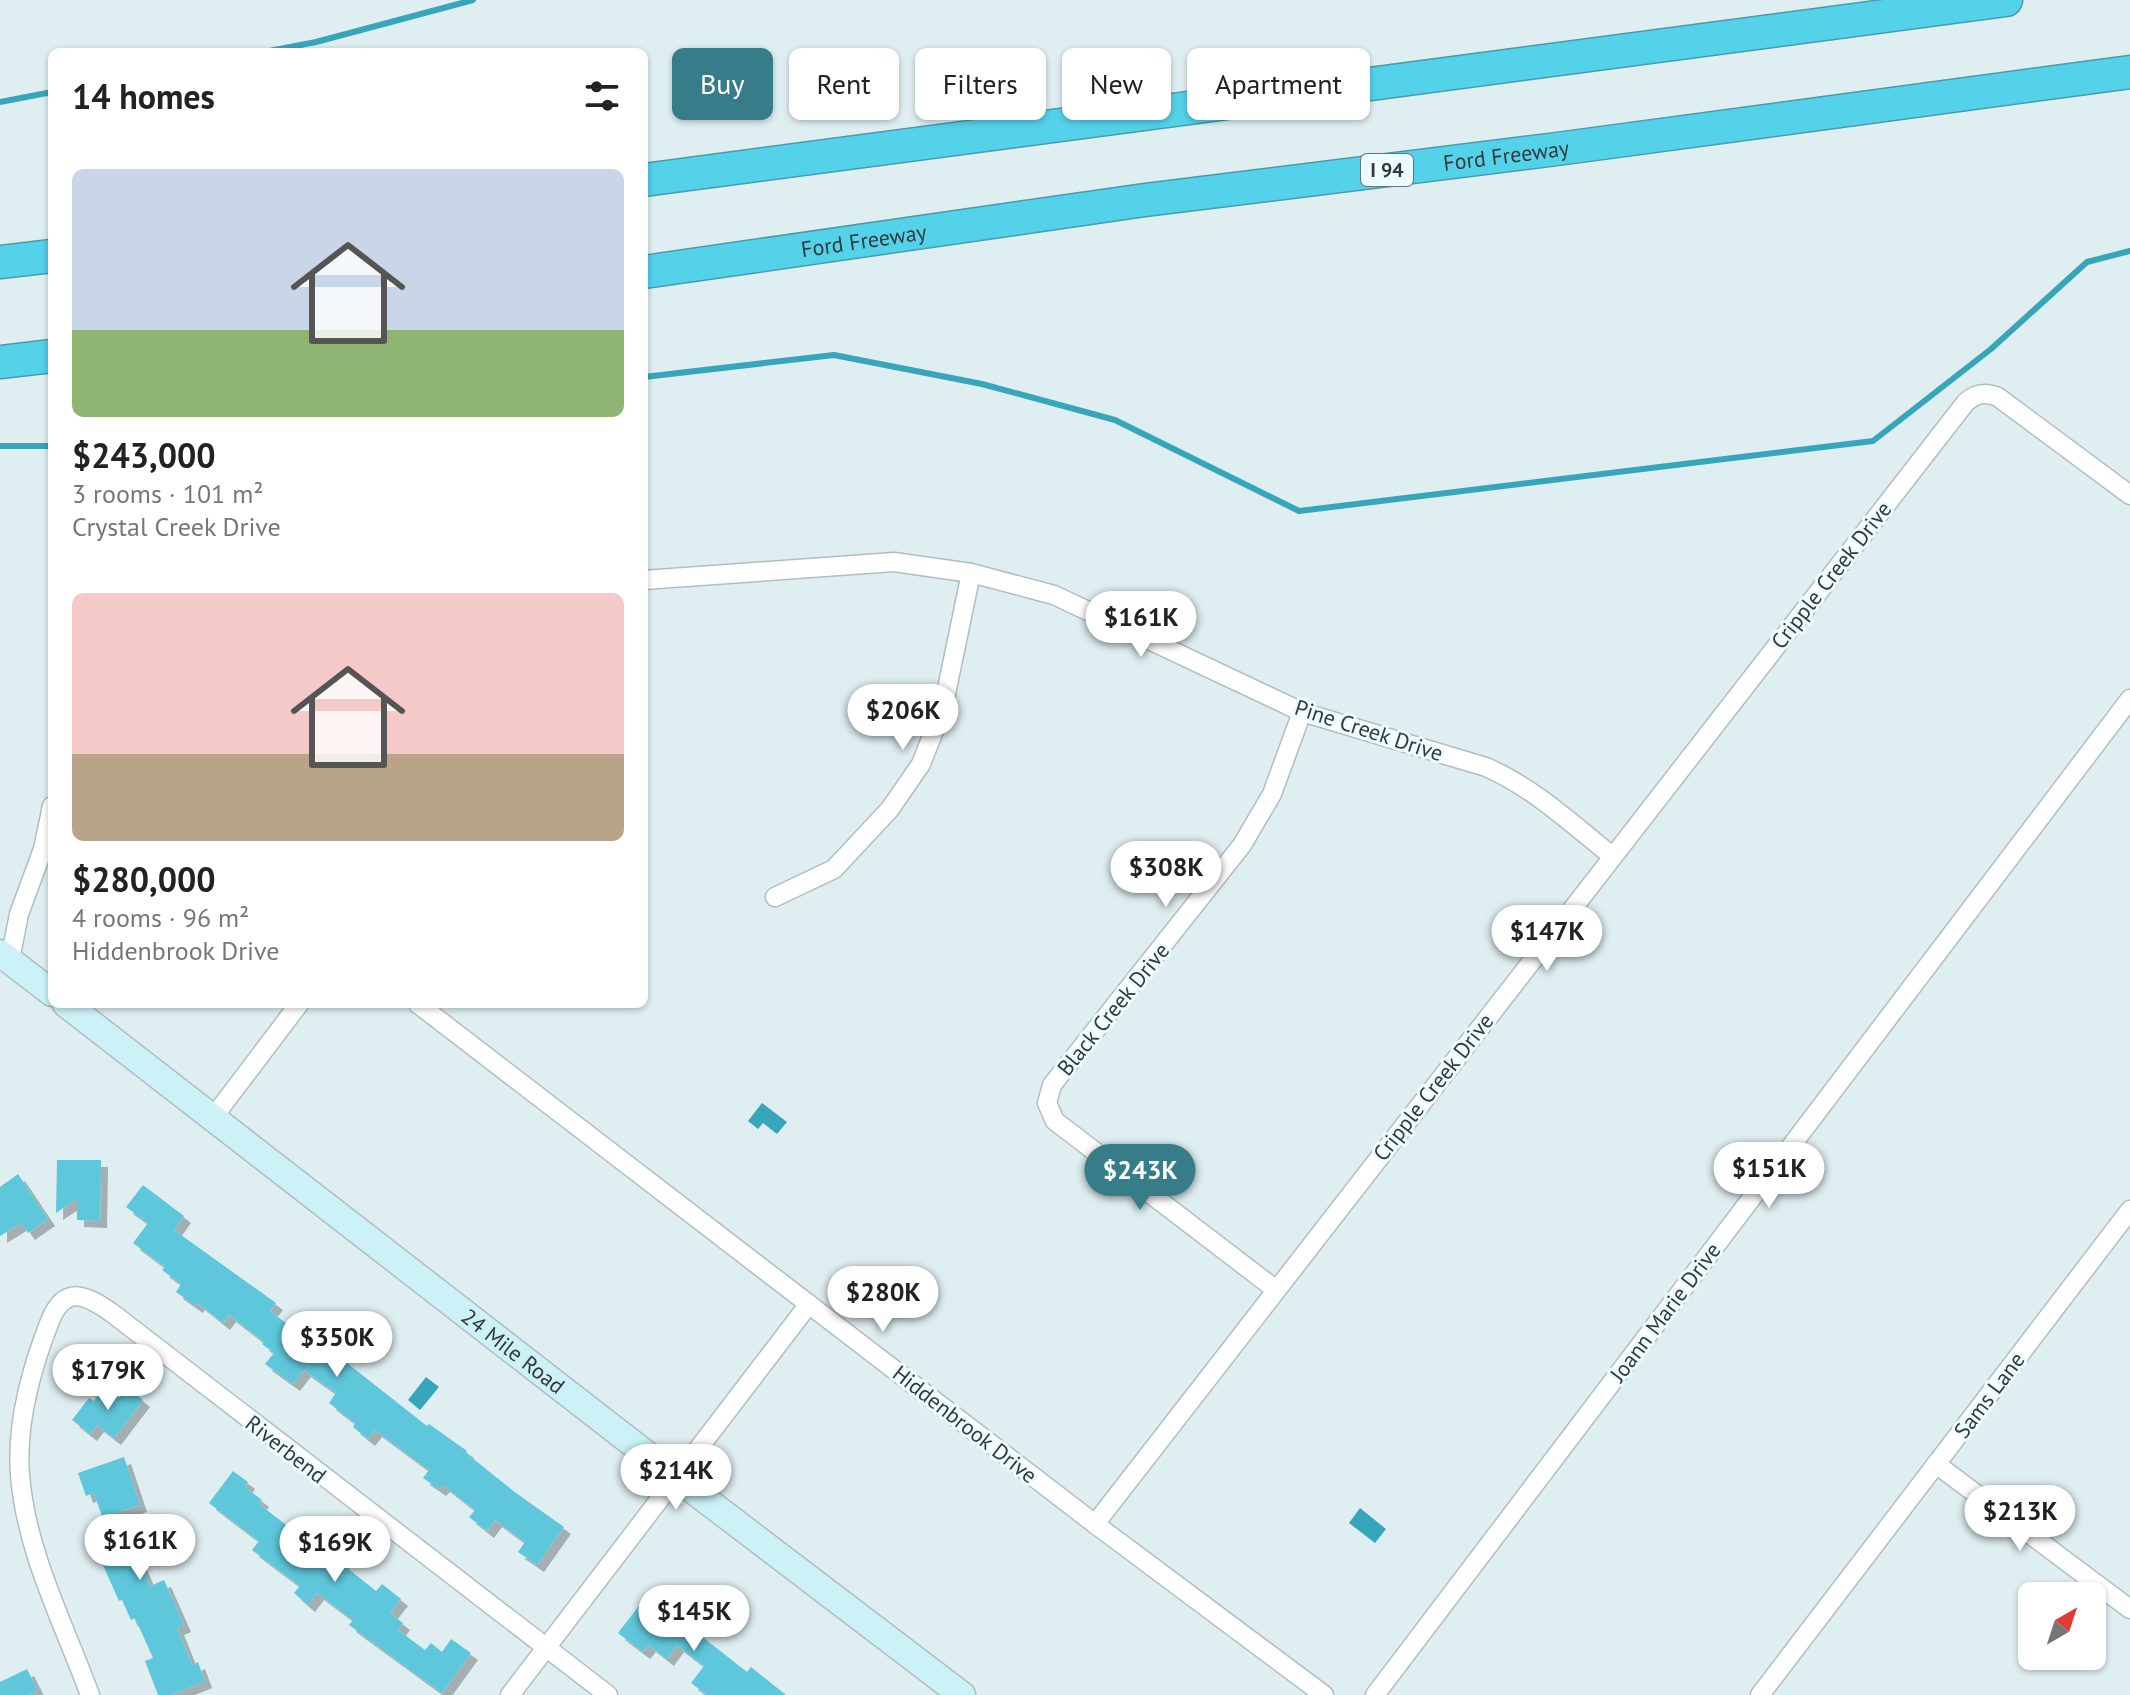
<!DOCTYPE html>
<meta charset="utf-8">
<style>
:root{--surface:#fff;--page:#f2f2f2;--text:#222;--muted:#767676;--accent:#377c89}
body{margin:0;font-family:"PT Sans",sans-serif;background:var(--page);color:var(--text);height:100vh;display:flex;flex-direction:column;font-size:30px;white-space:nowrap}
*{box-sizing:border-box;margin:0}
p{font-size:26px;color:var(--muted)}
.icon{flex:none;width:44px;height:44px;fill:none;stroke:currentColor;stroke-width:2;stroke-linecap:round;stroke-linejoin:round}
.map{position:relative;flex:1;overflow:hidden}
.side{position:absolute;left:48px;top:48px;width:600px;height:960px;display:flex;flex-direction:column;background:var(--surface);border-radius:12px;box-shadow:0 2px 6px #0004}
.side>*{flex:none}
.hud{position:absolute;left:672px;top:48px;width:760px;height:72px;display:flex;gap:16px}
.needle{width:52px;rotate:39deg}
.fabs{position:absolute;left:2018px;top:1582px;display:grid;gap:16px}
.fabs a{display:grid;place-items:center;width:88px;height:88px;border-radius:12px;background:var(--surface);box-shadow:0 2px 6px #0004;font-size:40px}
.price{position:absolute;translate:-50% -68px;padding:0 18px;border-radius:28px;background:#fff;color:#222;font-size:26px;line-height:52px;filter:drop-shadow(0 2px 4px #0008)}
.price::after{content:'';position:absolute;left:50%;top:48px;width:24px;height:18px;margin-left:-12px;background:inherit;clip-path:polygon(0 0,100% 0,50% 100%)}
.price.current{background:var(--accent);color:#fff}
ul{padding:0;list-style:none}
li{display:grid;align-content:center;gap:16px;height:424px;padding:0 24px}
li span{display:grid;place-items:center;height:248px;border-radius:12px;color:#555}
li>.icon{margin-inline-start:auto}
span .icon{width:144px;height:144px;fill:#fffc;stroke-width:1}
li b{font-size:34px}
h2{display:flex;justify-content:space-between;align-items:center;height:96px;padding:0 24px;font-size:34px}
.chip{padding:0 28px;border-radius:12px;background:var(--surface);box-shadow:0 2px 6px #0004;font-size:28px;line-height:72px}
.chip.current{background:var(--accent);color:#fff}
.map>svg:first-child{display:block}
.water{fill:#38a6ba}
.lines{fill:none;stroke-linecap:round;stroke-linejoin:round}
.stream{stroke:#38a6ba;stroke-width:6}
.building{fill:#5ec7db;filter:url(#shadow)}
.street-casing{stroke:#b0bec1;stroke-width:21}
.secondary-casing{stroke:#b0bec1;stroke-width:29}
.highway-casing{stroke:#489cac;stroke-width:35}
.street{stroke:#fff;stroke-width:18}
.secondary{stroke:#ccf2f8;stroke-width:26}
.highway{stroke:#54d2e9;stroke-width:32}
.labels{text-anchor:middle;stroke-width:6;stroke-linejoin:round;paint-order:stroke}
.shield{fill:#ecfbfe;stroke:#6a7375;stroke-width:2}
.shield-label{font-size:20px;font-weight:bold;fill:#33393a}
.street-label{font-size:22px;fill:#33393a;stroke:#ecfbfe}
</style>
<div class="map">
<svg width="2130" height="1695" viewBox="0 0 2130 1695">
<defs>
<filter id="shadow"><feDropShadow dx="7" dy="7" stdDeviation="0" flood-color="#0004"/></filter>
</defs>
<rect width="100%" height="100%" fill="#deeef1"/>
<g class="water">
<path d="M762 1103 787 1122 777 1134 763 1123 758 1129 748 1121Z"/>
<path d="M355 1323 370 1334 352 1358 337 1346Z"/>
<path d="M426 1377 439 1387 420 1410 408 1400Z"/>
<path d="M1360 1508 1386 1529 1375 1543 1349 1523Z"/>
</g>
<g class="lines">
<g class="stream">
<path d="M264 52 316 42 473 0"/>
<path d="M0 102 52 92"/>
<path d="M644 377 834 355 982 384 1115 420 1299 511 1873 441 1991 349 2087 262 2130 251"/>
<path d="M0 446H52"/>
</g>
</g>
<g class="building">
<path d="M57 1160H101L100 1221 77 1220V1199L56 1213Z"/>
<path d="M18 1174 48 1219 28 1233 21 1223 0 1236V1187Z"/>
<path d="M143 1185 184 1216 174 1230 276 1303 270 1311 330 1356 333 1352 427 1426 429 1424 467 1451 466 1453 516 1493 564 1527 537 1565 518 1552 525 1542 495 1520 487 1531 469 1517 475 1510 443 1485 439 1489 423 1478 429 1470 375 1430 368 1439 353 1427 355 1423 329 1403 336 1393 304 1370 293 1384 265 1364 274 1353 262 1344 264 1342 229 1315 223 1323 198 1303 196 1306 176 1292 181 1284 162 1270 165 1267 133 1243 148 1223 126 1207Z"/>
<path d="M105 1387 119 1398 127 1387 143 1400 114 1438 97 1425 90 1434 72 1420 89 1398 94 1401Z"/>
<path d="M124 1457 140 1505 118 1512 150 1586 164 1580 184 1625 177 1628 192 1665 198 1662 205 1681 171 1695H158L145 1661 153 1658 135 1618 131 1620 122 1600 119 1601 98 1554 105 1551 99 1538 108 1534 94 1493 86 1496 78 1473Z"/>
<path d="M233 1471 248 1482 245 1487 262 1500 259 1504 298 1534 305 1524 346 1557 341 1563 376 1591 382 1584 401 1599 390 1613 403 1623 398 1630 425 1650 431 1643 442 1652 451 1639 471 1653 442 1693 349 1625 353 1620 317 1593 308 1605 294 1593 300 1586 252 1550 259 1541 209 1503Z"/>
<path d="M645 1598 675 1622 681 1615 693 1625 691 1628 747 1672 751 1667 786 1695H707L691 1683 704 1666 677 1645 667 1659 649 1645 643 1652 618 1633Z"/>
<path d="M27 1669 38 1691 28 1695H0V1682Z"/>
</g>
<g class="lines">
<defs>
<g id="street">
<path d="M644 580 894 562 971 573 1054 595 1302 712 1486 767C1534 788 1572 824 1612 856"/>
<path d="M775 897 834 869 890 809 921 764 943 708 971 573"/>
<path d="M10 960 19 914 43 849 52 806"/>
<path d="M418 1004 1095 1524 1324 1695"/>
<path d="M212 1119 299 1004"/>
<path d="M1275 1289 1055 1121 1047 1103 1052 1085 1242 845 1272 794 1302 712"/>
<path d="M1936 1464 2130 1609"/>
<path d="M1095 1524 1966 402C1976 393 1986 392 1998 397L2130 495"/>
<path d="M90 1695C64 1624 26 1552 20 1475 16 1423 31 1369 50 1321 65 1284 86 1295 112 1313L608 1695"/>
<path d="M510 1695 809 1304"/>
<path d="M1375 1695 2130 699"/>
<path d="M1760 1695 2130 1210"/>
</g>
<g id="secondary">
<path d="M0 953 52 993"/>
<path id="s1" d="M66 1004 677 1478 962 1695"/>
</g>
<g id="highway">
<path d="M644 180 2006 0"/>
<path d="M0 262 52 256"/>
<path id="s2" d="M644 272 1145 200 1557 149 2130 72"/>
<path d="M0 362 52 356"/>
</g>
</defs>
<use href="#street" class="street-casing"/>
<use href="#secondary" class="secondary-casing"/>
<use href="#highway" class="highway-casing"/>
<use href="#street" class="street"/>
<use href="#secondary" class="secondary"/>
<use href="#highway" class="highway"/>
</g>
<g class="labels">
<rect class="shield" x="1361" y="154" width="52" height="32" rx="6"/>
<g class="shield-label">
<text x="1387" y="177">I 94</text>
</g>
<g class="street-label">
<text dy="8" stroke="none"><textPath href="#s2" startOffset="870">Ford Freeway</textPath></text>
<text dy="8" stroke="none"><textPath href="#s2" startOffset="222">Ford Freeway</textPath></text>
<text transform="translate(1831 575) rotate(-52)" y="8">Cripple Creek Drive</text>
<text transform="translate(1369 730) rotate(18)" y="8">Pine Creek Drive</text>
<text transform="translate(1113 1009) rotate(-51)" y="8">Black Creek Drive</text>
<text transform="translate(1433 1087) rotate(-52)" y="8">Cripple Creek Drive</text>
<text transform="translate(1665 1312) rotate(-53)" y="8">Joann Marie Drive</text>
<text dy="8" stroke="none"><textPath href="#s1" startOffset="566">24 Mile Road</textPath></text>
<text transform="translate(1989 1395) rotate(-53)" y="8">Sams Lane</text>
<text transform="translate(965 1424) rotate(38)" y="8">Hiddenbrook Drive</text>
<text transform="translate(286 1449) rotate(38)" y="8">Riverbend</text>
</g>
</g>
</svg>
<div class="fabs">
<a><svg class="needle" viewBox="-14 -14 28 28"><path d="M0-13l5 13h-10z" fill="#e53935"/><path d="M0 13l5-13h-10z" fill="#767676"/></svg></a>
</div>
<b class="price" style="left:1141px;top:659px">$161K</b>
<b class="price" style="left:903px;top:752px">$206K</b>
<b class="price" style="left:1166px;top:909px">$308K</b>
<b class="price" style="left:1547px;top:973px">$147K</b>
<b class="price" style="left:1769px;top:1210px">$151K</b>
<b class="price current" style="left:1140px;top:1212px">$243K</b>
<b class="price" style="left:883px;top:1334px">$280K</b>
<b class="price" style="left:337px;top:1379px">$350K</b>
<b class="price" style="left:108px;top:1412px">$179K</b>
<b class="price" style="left:676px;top:1512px">$214K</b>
<b class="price" style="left:2020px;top:1553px">$213K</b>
<b class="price" style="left:140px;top:1582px">$161K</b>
<b class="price" style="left:335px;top:1584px">$169K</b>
<b class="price" style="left:694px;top:1653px">$145K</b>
<div class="hud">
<a class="chip current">Buy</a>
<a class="chip">Rent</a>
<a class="chip">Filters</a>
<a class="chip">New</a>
<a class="chip">Apartment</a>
</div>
<section class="side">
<h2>14 homes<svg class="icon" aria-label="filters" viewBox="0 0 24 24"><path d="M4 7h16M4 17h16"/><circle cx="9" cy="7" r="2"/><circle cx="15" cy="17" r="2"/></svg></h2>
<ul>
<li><span style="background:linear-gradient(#c9d6e8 65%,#8fb573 0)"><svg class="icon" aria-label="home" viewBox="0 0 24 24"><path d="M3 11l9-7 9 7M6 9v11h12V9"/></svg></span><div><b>$243,000</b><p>3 rooms · 101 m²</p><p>Crystal Creek Drive</p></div></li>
<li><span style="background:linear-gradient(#f6c9c9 65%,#b9a48a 0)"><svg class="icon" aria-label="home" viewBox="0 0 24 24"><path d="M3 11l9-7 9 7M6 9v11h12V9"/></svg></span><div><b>$280,000</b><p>4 rooms · 96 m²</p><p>Hiddenbrook Drive</p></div></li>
</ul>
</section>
</div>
